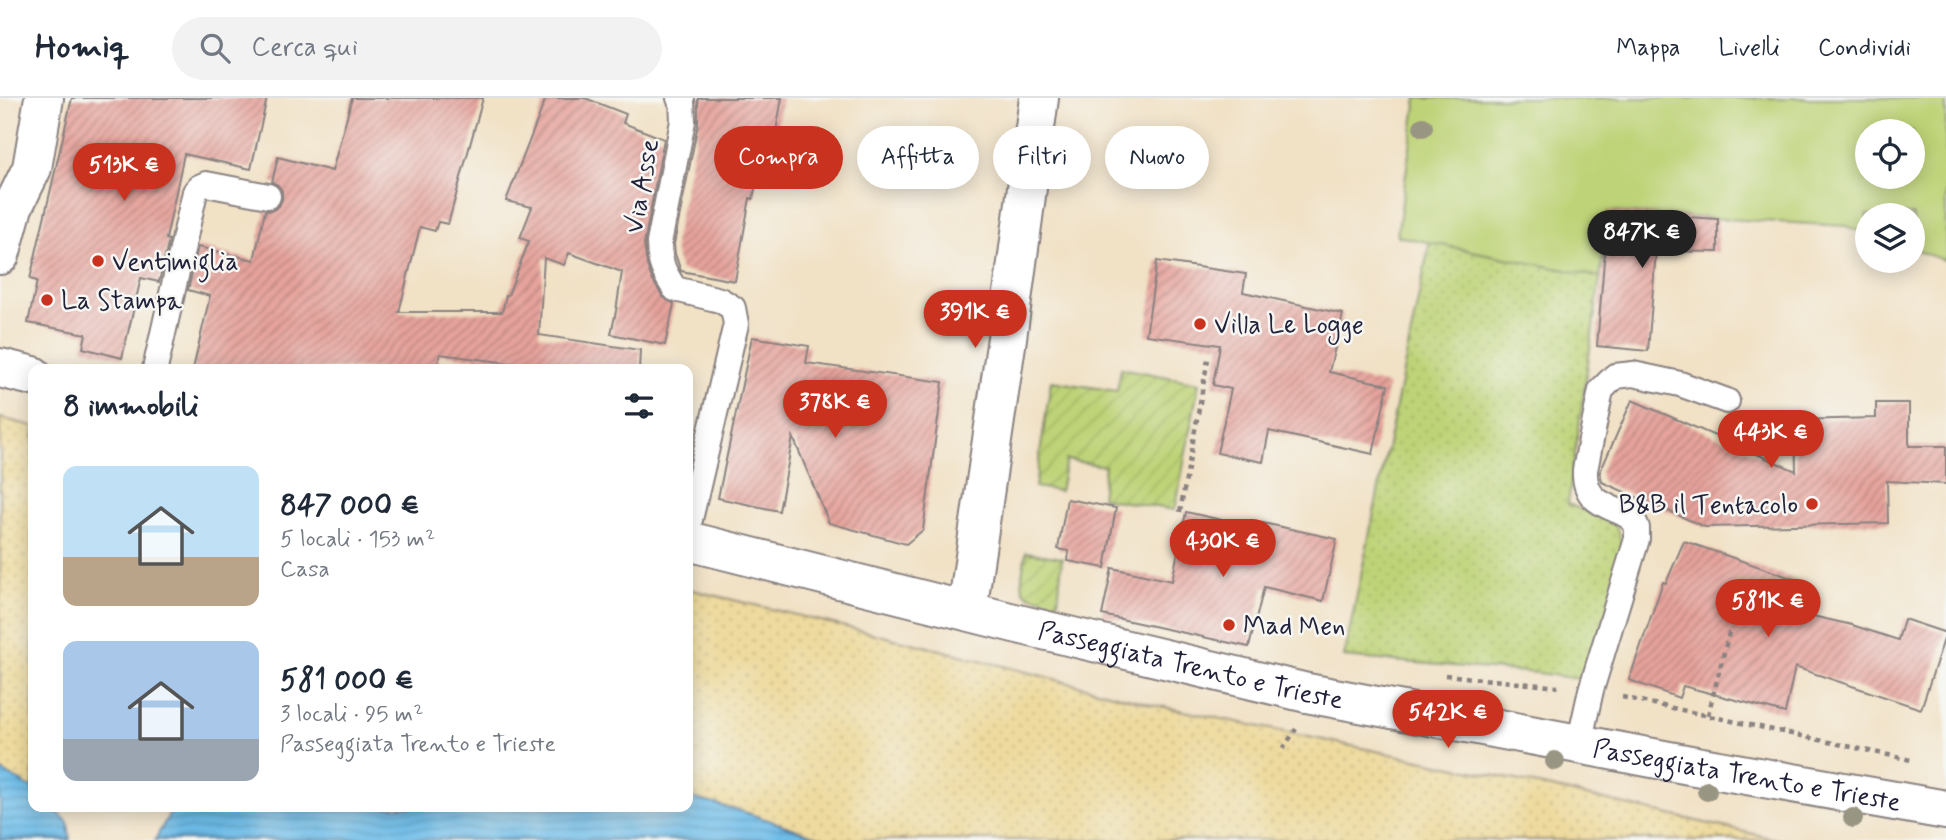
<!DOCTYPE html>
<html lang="it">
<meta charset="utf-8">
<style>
:root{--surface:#fff;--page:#f2f2f3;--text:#1f2937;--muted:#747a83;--line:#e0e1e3;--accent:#c8321e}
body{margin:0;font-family:Mynerve,sans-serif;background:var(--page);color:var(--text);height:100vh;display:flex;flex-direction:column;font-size:26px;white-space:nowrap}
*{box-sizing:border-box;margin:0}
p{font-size:23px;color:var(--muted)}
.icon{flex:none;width:38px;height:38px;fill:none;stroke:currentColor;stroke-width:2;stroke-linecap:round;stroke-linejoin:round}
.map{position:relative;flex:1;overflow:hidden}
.details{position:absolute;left:28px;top:266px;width:665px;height:448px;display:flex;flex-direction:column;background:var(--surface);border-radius:14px;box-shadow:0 4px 18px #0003}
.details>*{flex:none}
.top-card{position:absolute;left:714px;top:28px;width:665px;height:63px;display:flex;gap:14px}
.fabs{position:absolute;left:1855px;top:21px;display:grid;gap:14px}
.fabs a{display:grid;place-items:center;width:70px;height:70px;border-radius:50%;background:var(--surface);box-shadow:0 4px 18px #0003;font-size:35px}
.price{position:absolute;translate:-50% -60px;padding:0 16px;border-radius:24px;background:var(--accent);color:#fff;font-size:23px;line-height:46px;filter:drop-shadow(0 2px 4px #0008)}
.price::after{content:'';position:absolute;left:50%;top:42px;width:21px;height:16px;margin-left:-10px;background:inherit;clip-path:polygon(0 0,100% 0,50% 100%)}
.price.active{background:#222;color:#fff}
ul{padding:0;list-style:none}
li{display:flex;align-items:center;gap:21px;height:175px;padding:0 35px}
li span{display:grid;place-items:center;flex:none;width:196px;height:140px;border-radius:14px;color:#555}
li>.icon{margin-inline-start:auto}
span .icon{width:84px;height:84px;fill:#fffc;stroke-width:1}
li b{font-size:30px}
h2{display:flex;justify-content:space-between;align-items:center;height:84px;padding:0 35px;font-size:30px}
.tag{padding:0 24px;border-radius:32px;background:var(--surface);box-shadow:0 4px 18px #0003;font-size:24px;line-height:63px}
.tag.active{background:var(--accent);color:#fff}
header{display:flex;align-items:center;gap:42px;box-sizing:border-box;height:98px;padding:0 35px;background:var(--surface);border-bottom:2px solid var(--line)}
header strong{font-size:33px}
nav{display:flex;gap:38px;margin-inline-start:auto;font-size:24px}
.search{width:490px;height:63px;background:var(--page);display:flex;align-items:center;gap:18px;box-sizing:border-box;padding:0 24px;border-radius:38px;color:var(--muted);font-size:26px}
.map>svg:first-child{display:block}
.grass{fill:url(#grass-dots);stroke:#707a59;stroke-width:2}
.sand{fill:url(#sand-dots);stroke:#887e6c;stroke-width:2}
.garden{fill:url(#garden-furrows);stroke:#707a59;stroke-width:2}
.pitch{fill:#bed377;stroke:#707a59;stroke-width:2;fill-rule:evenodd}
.water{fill:url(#water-rules);stroke:#486f92;stroke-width:2}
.building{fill:url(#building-hatch)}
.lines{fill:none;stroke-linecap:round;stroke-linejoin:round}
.lane-casing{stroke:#8a8280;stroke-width:28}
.street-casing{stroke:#8a8280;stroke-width:42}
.path{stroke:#8a8280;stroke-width:4.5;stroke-dasharray:5 5;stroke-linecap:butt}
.lane{stroke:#fff;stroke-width:24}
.street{stroke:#fff;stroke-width:38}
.tree{fill:#999583}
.poi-dot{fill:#c8321e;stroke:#f6f6f2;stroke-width:2.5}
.labels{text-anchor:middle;stroke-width:5;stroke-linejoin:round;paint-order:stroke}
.street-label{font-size:26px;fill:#22223b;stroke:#f6f6f2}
.poi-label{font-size:26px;fill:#22223b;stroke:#f6f6f2;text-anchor:start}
</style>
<header>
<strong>Homiq</strong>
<div class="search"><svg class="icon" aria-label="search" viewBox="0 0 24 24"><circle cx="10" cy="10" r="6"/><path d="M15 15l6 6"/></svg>Cerca qui</div>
<nav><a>Mappa</a><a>Livelli</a><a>Condividi</a></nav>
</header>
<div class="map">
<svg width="1946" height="742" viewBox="0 0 1946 742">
<defs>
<pattern id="grass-dots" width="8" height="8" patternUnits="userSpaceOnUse" patternTransform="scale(1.75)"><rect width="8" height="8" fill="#bed377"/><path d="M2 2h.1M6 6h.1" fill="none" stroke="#a3b568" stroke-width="1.8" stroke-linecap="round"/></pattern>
<pattern id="sand-dots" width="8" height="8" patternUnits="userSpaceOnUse" patternTransform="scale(1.75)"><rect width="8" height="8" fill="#eeda9e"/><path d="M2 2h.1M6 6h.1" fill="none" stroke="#ccbb89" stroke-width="1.8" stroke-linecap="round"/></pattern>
<pattern id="garden-furrows" width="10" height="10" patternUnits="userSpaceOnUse" patternTransform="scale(1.75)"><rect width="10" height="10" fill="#bed377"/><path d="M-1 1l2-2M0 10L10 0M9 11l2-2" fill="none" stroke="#a3b568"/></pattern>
<pattern id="water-rules" width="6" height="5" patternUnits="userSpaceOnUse" patternTransform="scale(1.75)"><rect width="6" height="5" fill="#6dbce8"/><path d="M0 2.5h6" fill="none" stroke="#5ea1c8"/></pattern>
<pattern id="building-hatch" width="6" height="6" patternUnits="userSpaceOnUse" patternTransform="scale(1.75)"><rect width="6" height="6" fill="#e6a39b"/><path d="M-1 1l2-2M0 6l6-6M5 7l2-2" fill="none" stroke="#ba8480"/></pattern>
</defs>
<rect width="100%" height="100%" fill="#f6f6f2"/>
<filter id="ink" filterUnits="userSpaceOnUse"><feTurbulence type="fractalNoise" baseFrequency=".0143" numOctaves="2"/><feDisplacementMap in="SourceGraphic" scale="14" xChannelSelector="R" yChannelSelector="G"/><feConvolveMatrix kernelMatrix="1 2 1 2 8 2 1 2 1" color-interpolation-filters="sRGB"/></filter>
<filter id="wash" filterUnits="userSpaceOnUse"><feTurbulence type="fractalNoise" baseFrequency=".00686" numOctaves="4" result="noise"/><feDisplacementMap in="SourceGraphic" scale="28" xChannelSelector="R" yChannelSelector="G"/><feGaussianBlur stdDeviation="1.57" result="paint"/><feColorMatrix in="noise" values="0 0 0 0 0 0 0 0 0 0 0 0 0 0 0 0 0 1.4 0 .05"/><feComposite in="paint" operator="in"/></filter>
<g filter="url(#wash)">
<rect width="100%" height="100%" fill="#f1e1c5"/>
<path class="grass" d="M1606 138 1568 406 1615 425 1625 455 1586 582 1538 575 1344 559 1430 144Z"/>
<g class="sand">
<path d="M0 320 33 328V691L0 672Z"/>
<path d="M688 491 941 552 1155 607 1516 682 1780 742H827L741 713 688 699Z"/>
</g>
<g class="garden">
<path d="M1121 270 1199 285 1175 412 1101 400 1105 368 1066 362 1060 393 1035 389 1051 283 1117 293Z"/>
<path d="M1026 454 1062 460 1058 505 1028 497 1023 492 1022 477Z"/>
</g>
<path class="pitch" d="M1417 0H1946V163L1913 151V117H1867V136L1846 128 1608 114 1600 179 1397 138ZM1867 33H1913V79H1867Z"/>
<g class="water">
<path d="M0 672 33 691V709H52L68 724 70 742H0Z"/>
<path d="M688 699 741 713 827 742H155L170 715 178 709H688Z"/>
</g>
<g id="blocks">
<g class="building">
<path d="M72 0H267L251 71 184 56 166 141 169 142 159 184 141 180 122 260 83 250 86 236 28 225 37 183 30 181Z"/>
<path d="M352 0H483L448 126 438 124 435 133 420 129 399 214H502L506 197H508L529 143 520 140 532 109 506 103 546 0H585L626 16 623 25 664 41 644 146 647 167 652 181 663 199 674 206 665 247 611 236 616 213 622 174 569 155 564 167 544 160 539 237 640 252 639 271H554L440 256 437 271H193L210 198 188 192 198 149 254 162 265 113 273 112 279 108 282 101V93L278 87 272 84 278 59 332 73Z"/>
<path d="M698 0H782L770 66 760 65 753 101 750 100 735 183 681 173 675 156 674 146 698 26Z"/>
<path d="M1608 114 1718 121V154L1656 153 1648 253 1597 248Z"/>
<path d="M1157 163 1246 176 1243 194 1343 216 1329 274 1388 287 1373 356 1269 333 1263 364 1217 355 1231 291 1213 287 1220 247 1146 237Z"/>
<path d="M752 239 809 248 806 265 943 284 923 432 906 446 829 425 793 339 779 413 718 400Z"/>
<path d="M1632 302 1796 373 1795 322 1876 320V305H1909V348H1946V386L1887 383 1888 425 1705 429 1602 384 1600 374Z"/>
<path d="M1067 401 1116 410 1105 470 1068 463 1069 453 1058 451Z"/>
<path d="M1186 414 1262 431 1263 425 1337 441 1323 503 1264 489 1249 549 1102 517 1112 470 1172 483Z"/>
<path d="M1684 443 1806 485 1795 514 1852 527 1898 542 1904 521 1946 535 1921 611 1795 569 1785 615 1683 588 1679 600 1629 582 1663 484 1666 485Z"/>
</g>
</g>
</g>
<g filter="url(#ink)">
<use href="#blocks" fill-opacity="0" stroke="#8a8280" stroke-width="2"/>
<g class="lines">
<defs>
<g id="lane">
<path d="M679 0 682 2 683 23 659 145C659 164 664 175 675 191L720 202 733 210 736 226 688 430"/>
<path d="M155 271 195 94 199 89 206 86 268 98"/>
<path d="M1579 646 1591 592 1637 441C1637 440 1637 431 1637 430 1630 405 1583 417 1585 372L1601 292 1615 278 1633 276 1680 286 1727 303"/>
</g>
<g id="street">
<path d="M0 157 13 109 32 70 44 0"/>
<path d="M0 270 33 278"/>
<path id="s1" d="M688 443 1014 525 1307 595 1690 667 1946 712"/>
<path d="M967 513 1007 240 1039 0"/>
</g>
</defs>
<use href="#lane" class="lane-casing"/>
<use href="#street" class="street-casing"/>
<g class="path">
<path d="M1180 414 1208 261"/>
<path d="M1445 577 1558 589"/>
<path d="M1622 599 1911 662"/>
<path d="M1708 617 1730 531"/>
<path d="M1283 651 1296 631"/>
</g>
<use href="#lane" class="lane"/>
<use href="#street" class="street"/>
</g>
<g class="tree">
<circle cx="1423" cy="29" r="10"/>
<circle cx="1555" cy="663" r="10"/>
<circle cx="1707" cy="693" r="10"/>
<circle cx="1853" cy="720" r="10"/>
</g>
</g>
<g class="poi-dot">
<circle cx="98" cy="163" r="7"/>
<circle cx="47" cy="202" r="7"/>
<circle cx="1200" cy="226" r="7"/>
<circle cx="1812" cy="406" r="7"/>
<circle cx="1229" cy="527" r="7"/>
</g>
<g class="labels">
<g class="street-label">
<text transform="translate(641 88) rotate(-80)" y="9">Via Asse</text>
<text dy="9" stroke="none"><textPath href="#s1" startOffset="518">Passeggiata Trento e Trieste</textPath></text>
<text dy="9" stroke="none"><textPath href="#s1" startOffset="1085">Passeggiata Trento e Trieste</textPath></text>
</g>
<g class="poi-label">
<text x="112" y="172">Ventimiglia</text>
<text x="61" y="211">La Stampa</text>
<text x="1214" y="235">Villa Le Logge</text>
<text x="1798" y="415" text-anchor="end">B&amp;B il Tentacolo</text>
<text x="1243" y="536">Mad Men</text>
</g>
</g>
</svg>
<div class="fabs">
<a><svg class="icon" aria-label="locate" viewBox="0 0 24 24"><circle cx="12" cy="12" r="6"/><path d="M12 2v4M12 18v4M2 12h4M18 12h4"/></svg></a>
<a><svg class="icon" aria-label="layers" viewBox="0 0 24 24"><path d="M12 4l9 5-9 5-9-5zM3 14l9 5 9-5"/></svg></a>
</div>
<b class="price" style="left:124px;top:105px">513K €</b>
<b class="price active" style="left:1642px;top:172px">847K €</b>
<b class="price" style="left:975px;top:252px">391K €</b>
<b class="price" style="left:835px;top:342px">378K €</b>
<b class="price" style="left:1771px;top:372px">443K €</b>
<b class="price" style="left:1223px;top:481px">430K €</b>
<b class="price" style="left:1768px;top:541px">581K €</b>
<b class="price" style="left:1448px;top:652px">542K €</b>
<div class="top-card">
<a class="tag active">Compra</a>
<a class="tag">Affitta</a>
<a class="tag">Filtri</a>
<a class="tag">Nuovo</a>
</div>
<section class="details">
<h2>8 immobili<svg class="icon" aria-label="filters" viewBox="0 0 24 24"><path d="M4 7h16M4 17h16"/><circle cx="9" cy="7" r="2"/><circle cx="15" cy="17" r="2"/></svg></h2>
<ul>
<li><span style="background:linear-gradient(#bfe0f5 65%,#b9a48a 0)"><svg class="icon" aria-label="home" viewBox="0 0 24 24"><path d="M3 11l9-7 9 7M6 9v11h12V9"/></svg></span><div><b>847 000 €</b><p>5 locali · 153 m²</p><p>Casa</p></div></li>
<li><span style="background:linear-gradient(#a9c7e8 70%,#9aa5b1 0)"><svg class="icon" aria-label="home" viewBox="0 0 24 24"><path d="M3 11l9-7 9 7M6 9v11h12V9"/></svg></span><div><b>581 000 €</b><p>3 locali · 95 m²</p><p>Passeggiata Trento e Trieste</p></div></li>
</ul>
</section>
</div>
